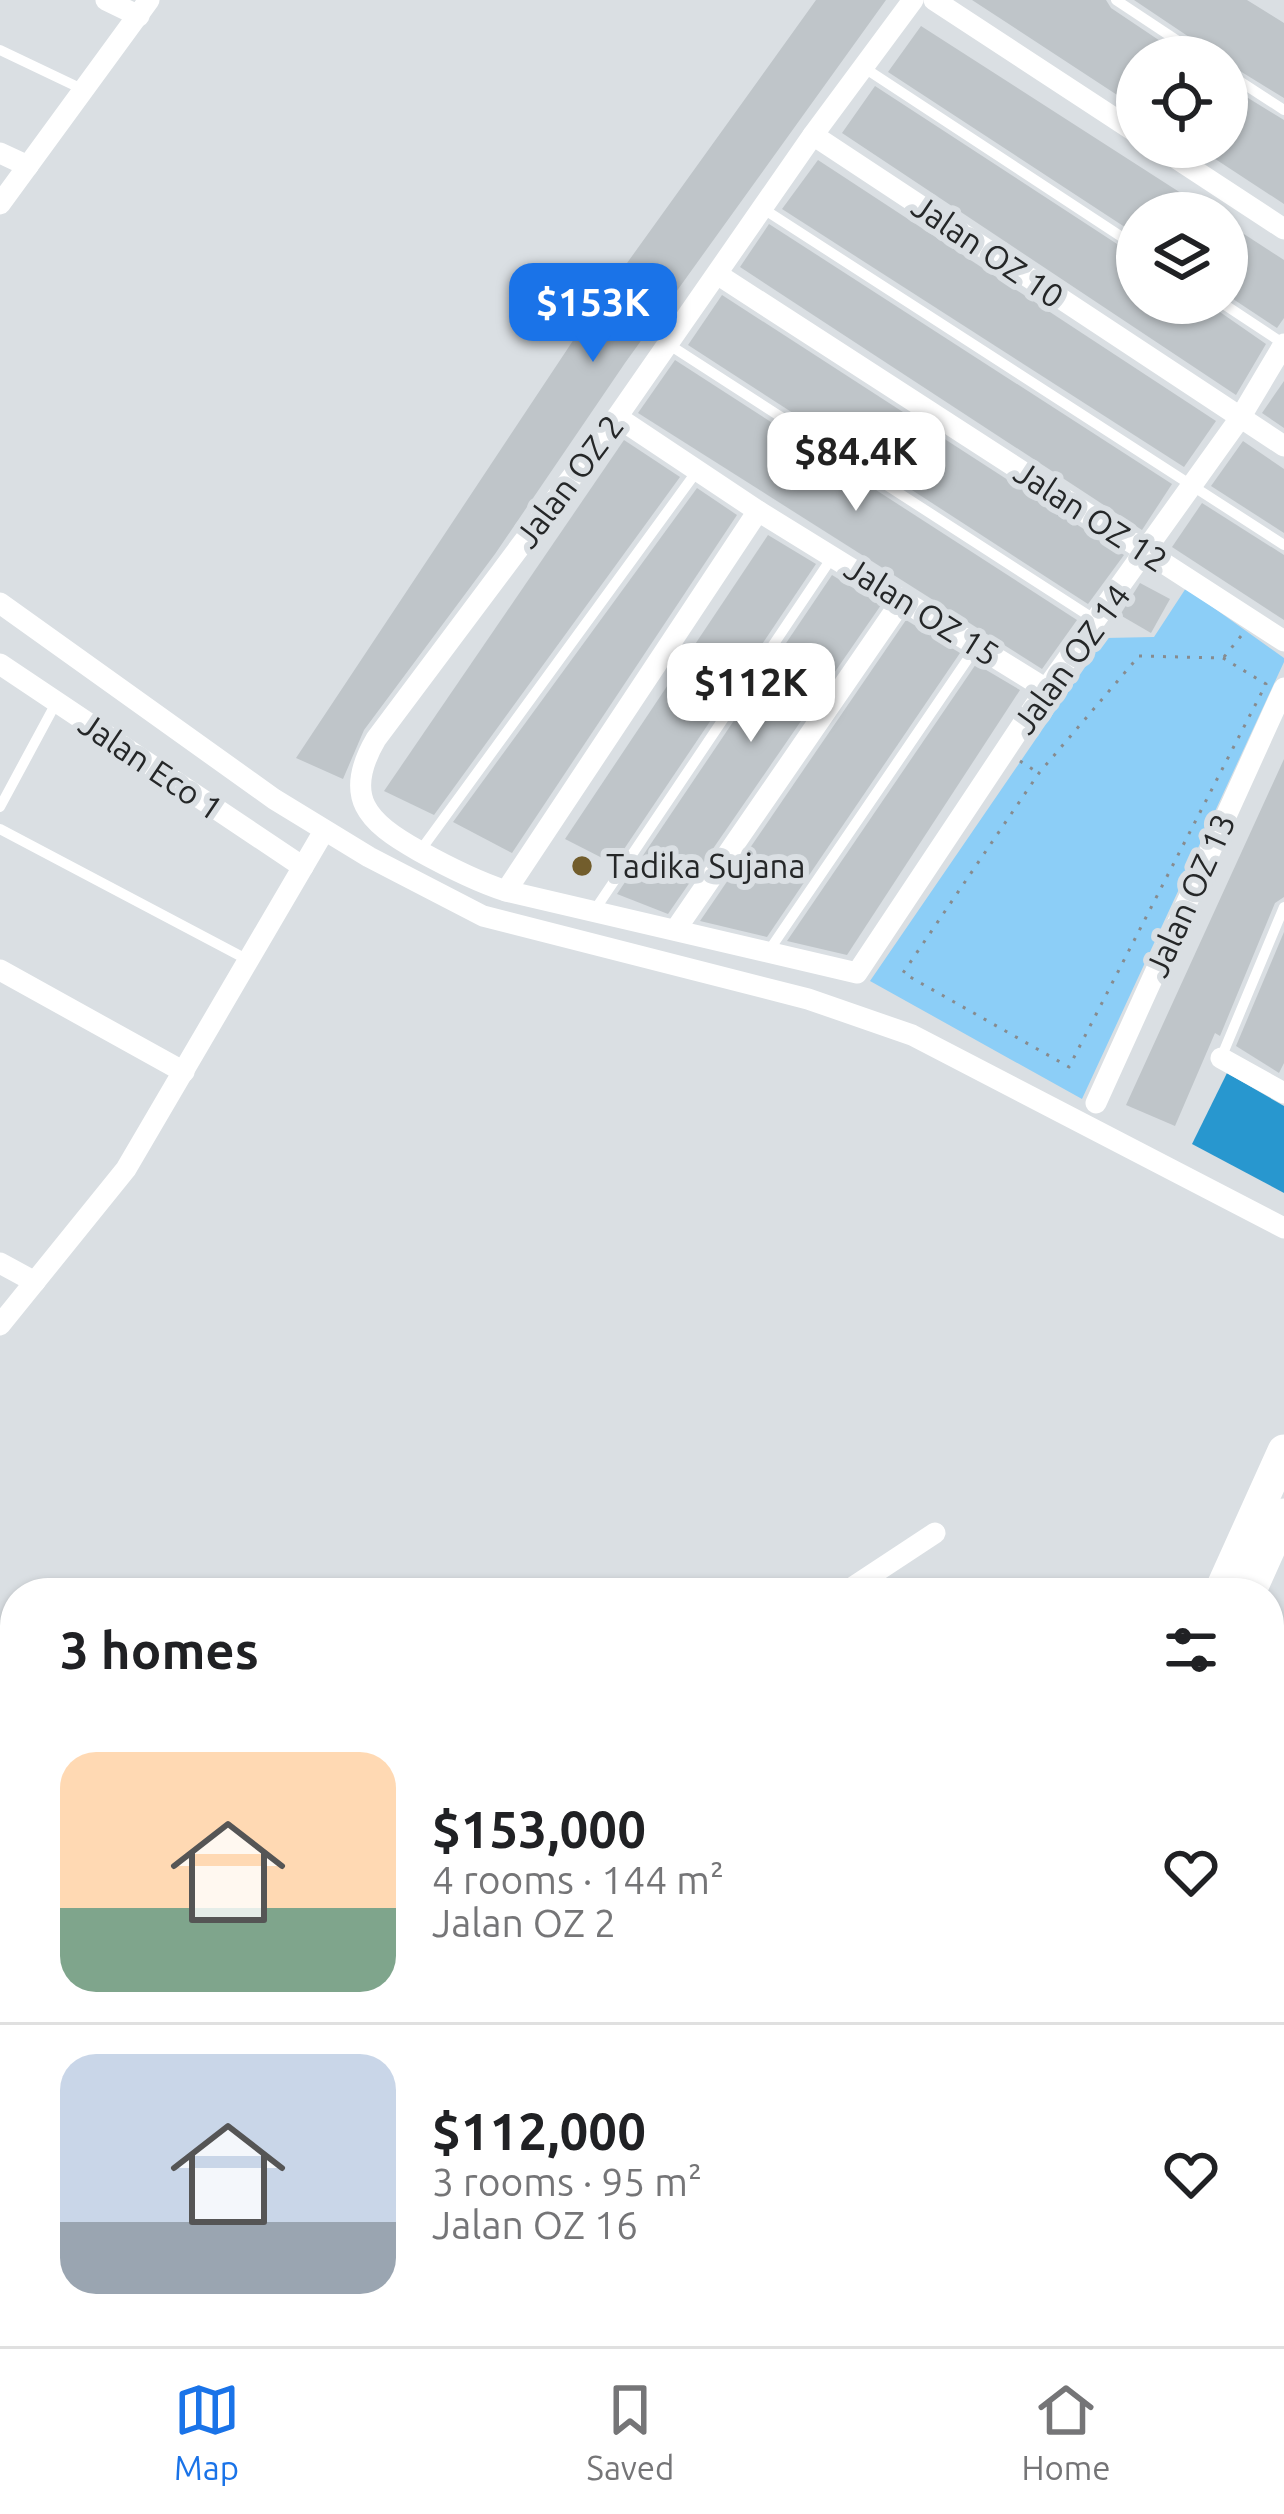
<!DOCTYPE html>
<meta charset="utf-8">
<style>
:root{--surface:#fff;--page:#f2f2f2;--text:#202124;--muted:#757577;--line:#e0e0e0;--accent:#1a73e8}
body{margin:0;font-family:Ubuntu,sans-serif;background:var(--page);color:var(--text);height:100vh;display:flex;flex-direction:column;font-size:45px;white-space:nowrap}
*{box-sizing:border-box;margin:0}
p{font-size:39px;color:var(--muted)}
.icon{flex:none;width:66px;height:66px;fill:none;stroke:currentColor;stroke-width:2;stroke-linecap:round;stroke-linejoin:round}
.map{position:relative;flex:1;overflow:hidden}
.panel{position:absolute;left:0px;top:1578px;width:1284px;height:768px;display:flex;flex-direction:column;background:var(--surface);border-radius:48px 48px 0 0;box-shadow:0 3px 9px #0004}
.panel>*{flex:none}
.tools{position:absolute;left:1116px;top:36px;display:grid;gap:24px}
.tools a{display:grid;place-items:center;width:132px;height:132px;border-radius:50%;background:var(--surface);box-shadow:0 3px 9px #0004;font-size:60px}
.price{position:absolute;translate:-50% -102px;padding:0 27px;border-radius:24px;background:#fff;color:#222;font-size:39px;line-height:78px;filter:drop-shadow(0 3px 6px #0008)}
.price::after{content:'';position:absolute;left:50%;top:72px;width:36px;height:27px;margin-left:-18px;background:inherit;clip-path:polygon(0 0,100% 0,50% 100%)}
.price.selected{background:var(--accent);color:#fff}
ul{padding:0;list-style:none}
li{display:flex;align-items:center;gap:36px;height:300px;padding:0 60px}
li+li{border-top:3px solid var(--line)}
li span{display:grid;place-items:center;flex:none;width:336px;height:240px;border-radius:36px;color:#555}
li>.icon{margin-inline-start:auto}
span .icon{width:144px;height:144px;fill:#fffc;stroke-width:1}
li b{font-size:51px}
h2{display:flex;justify-content:space-between;align-items:center;height:144px;padding:0 60px;font-size:51px}
.tabs{display:flex;justify-content:space-around;align-items:center;height:168px;border-top:3px solid var(--line);background:var(--surface);font-size:33px;color:var(--muted)}
.tabs a{display:grid;justify-items:center;gap:6px}
.tabs .selected{color:var(--accent)}
.map>svg:first-child{display:block}
.green{fill:#8ccef7}
.water{fill:#2897cf}
.lines{fill:none;stroke-linecap:round;stroke-linejoin:round}
.stream{stroke:#2897cf;stroke-width:6}
.building{fill:#bfc5c9}
.path{stroke:#878b8e;stroke-width:3;stroke-dasharray:3 9;stroke-linecap:butt}
.service{stroke:#fff;stroke-width:10}
.minor{stroke:#fff;stroke-width:21}
.primary{stroke:#fff;stroke-width:33}
.poi-dot{fill:#725d2c;stroke:#dadfe3;stroke-width:4.5}
.labels{text-anchor:middle;stroke-width:12;stroke-linejoin:round;paint-order:stroke}
.street-label{font-size:33px;fill:#252728;stroke:#dadfe3}
.poi-label{font-size:33px;fill:#252728;stroke:#dadfe3;text-anchor:start}
</style>
<div class="map">
<svg width="1284" height="2346" viewBox="0 0 1284 2346">
<rect width="100%" height="100%" fill="#dadfe3"/>
<path class="green" d="M1186 588 1284 658V662L1082 1099 870 981 1105 638 1154 637Z"/>
<path class="water" d="M1227 1073 1284 1106V1193L1192 1144Z"/>
<g class="lines">
<g class="stream">
<path d="M891 2331 903 2346"/>
<path d="M1260 2346 1284 2338"/>
</g>
</g>
<g class="building">
<path d="M816 0H886L625 363 495 554 364 730 343 779 296 758 594 309Z"/>
<path d="M972 0H1106L1111 8 1184 57H1137V108Z"/>
<path d="M1134 0H1247L1284 23V98L1227 63V57H1212L1207 49Z"/>
<path d="M921 26 1212 213H1137V235L888 72Z"/>
<path d="M1227 85 1284 120V204L1197 147H1227Z"/>
<path d="M875 86 1137 257V303H1207L1266 344 1236 395 842 133Z"/>
<path d="M818 160 1216 421 1184 467 782 209Z"/>
<path d="M1227 223 1284 260V318L1277 328 1227 295Z"/>
<path d="M769 224 1172 484 1142 530 740 267Z"/>
<path d="M722 295 1124 555 1088 604 688 345Z"/>
<path d="M675 360 1077 620 1042 669 638 413Z"/>
<path d="M1284 381V428L1262 413Z"/>
<path d="M624 440 680 477 434 815 384 791Z"/>
<path d="M1243 441 1284 469V533L1211 486Z"/>
<path d="M697 488 737 515 512 853 453 822Z"/>
<path d="M1202 503 1284 555V620L1172 547Z"/>
<path d="M768 535 816 564 614 864 565 839Z"/>
<path d="M832 575 881 605 668 914 617 894Z"/>
<path d="M1140 583 1170 599 1151 633 1120 615Z"/>
<path d="M906 620 960 653 767 937 700 921Z"/>
<path d="M976 664 1020 690 847 955 787 941Z"/>
<path d="M1284 759V897L1275 903 1220 1036 1215 1033 1175 1126 1126 1105Z"/>
<path d="M1284 932V1063L1279 1073 1236 1046Z"/>
</g>
<g class="lines">
<g class="path">
<path d="M1139 656 1223 658 1266 684 1069 1067 903 973 1039 773Z"/>
<path d="M1224 657 1241 636"/>
<path d="M1020 761 1037 772"/>
</g>
<g class="service">
<path d="M1116 0 1202 57"/>
<path d="M0 50 84 90"/>
<path d="M863 67 1137 247"/>
<path d="M1227 73 1284 110"/>
<path d="M762 208 1284 545"/>
<path d="M1222 303 1284 344"/>
<path d="M668 344 1097 621"/>
<path d="M0 807 56 703"/>
<path d="M0 829 248 960"/>
<path d="M420 851 697 471"/>
<path d="M594 911 833 556"/>
<path d="M768 952 976 647"/>
<path d="M1221 1058 1284 907"/>
</g>
<g class="minor">
<path d="M106 0 139 16"/>
<path d="M913 0 813 135 617 417 376 739C342 797 367 822 419 851 448 867 475 881 506 891L857 973 1046 689 1240 418 1284 344"/>
<path d="M934 0 1137 133"/>
<path d="M813 135 1284 446"/>
<path d="M1159 147 1284 229"/>
<path d="M0 153 28 166"/>
<path d="M0 204 149 0"/>
<path d="M717 274 1284 641"/>
<path d="M617 417 758 511 1046 689"/>
<path d="M0 603 274 799 369 857 483 916 808 999 912 1035 1284 1228"/>
<path d="M0 664 303 867"/>
<path d="M506 891 758 511"/>
<path d="M676 929 903 599"/>
<path d="M0 970 184 1072"/>
<path d="M1221 1058 1284 1093"/>
<path d="M1096 1103 1284 688"/>
<path d="M0 1263 35 1282"/>
<path d="M0 1325 126 1169 324 831"/>
<path d="M844 1593 935 1533"/>
<path d="M0 1927 15 1905"/>
<path d="M1269 2060 1284 2061"/>
<path d="M0 2111 15 2113"/>
</g>
<g class="primary">
<path d="M1220 1593 1284 1451"/>
<path d="M1249 1593 1284 1515"/>
<path d="M975 2346 979 2331"/>
<path d="M1003 2346 1007 2331"/>
</g>
</g>
<circle class="poi-dot" cx="582" cy="866" r="12"/>
<g class="labels">
<g class="street-label">
<text transform="translate(988 251) rotate(34)" y="12">Jalan OZ 10</text>
<text transform="translate(569 481) rotate(-53)" y="12">Jalan OZ 2</text>
<text transform="translate(1091 516) rotate(33)" y="12">Jalan OZ 12</text>
<text transform="translate(922 611) rotate(32)" y="12">Jalan OZ 15</text>
<text transform="translate(1071 659) rotate(-54)" y="12">Jalan OZ 14</text>
<text transform="translate(151 766) rotate(34)" y="12">Jalan Eco 1</text>
<text transform="translate(1190 895) rotate(-66)" y="12">Jalan OZ 13</text>
</g>
<g class="poi-label">
<text x="606" y="878">Tadika Sujana</text>
</g>
</g>
</svg>
<div class="tools">
<a><svg class="icon" aria-label="locate" viewBox="0 0 24 24"><circle cx="12" cy="12" r="6"/><path d="M12 2v4M12 18v4M2 12h4M18 12h4"/></svg></a>
<a><svg class="icon" aria-label="layers" viewBox="0 0 24 24"><path d="M12 4l9 5-9 5-9-5zM3 14l9 5 9-5"/></svg></a>
</div>
<b class="price selected" style="left:593px;top:365px">$153K</b>
<b class="price" style="left:856px;top:514px">$84.4K</b>
<b class="price" style="left:751px;top:745px">$112K</b>
<section class="panel">
<h2>3 homes<svg class="icon" aria-label="filters" viewBox="0 0 24 24"><path d="M4 7h16M4 17h16"/><circle cx="9" cy="7" r="2"/><circle cx="15" cy="17" r="2"/></svg></h2>
<ul>
<li><span style="background:linear-gradient(#ffd9b3 65%,#7fa58c 0)"><svg class="icon" aria-label="home" viewBox="0 0 24 24"><path d="M3 11l9-7 9 7M6 9v11h12V9"/></svg></span><div><b>$153,000</b><p>4 rooms · 144 m²</p><p>Jalan OZ 2</p></div><svg class="icon" aria-label="heart" viewBox="0 0 24 24"><path d="M12 20l-8-8c-3-5 5-10 8-4 3-6 11-1 8 4z"/></svg></li>
<li><span style="background:linear-gradient(#c9d6e8 70%,#9aa5b1 0)"><svg class="icon" aria-label="home" viewBox="0 0 24 24"><path d="M3 11l9-7 9 7M6 9v11h12V9"/></svg></span><div><b>$112,000</b><p>3 rooms · 95 m²</p><p>Jalan OZ 16</p></div><svg class="icon" aria-label="heart" viewBox="0 0 24 24"><path d="M12 20l-8-8c-3-5 5-10 8-4 3-6 11-1 8 4z"/></svg></li>
</ul>
</section>
</div>
<nav class="tabs">
<a class="selected"><svg class="icon" aria-label="map" viewBox="0 0 24 24"><path d="M3 6l6-2 6 2 6-2v14l-6 2-6-2-6 2zM9 4v14M15 6v14"/></svg>Map</a>
<a><svg class="icon" aria-label="saved" viewBox="0 0 24 24"><path d="M7 4h10v16l-5-4-5 4z"/></svg>Saved</a>
<a><svg class="icon" aria-label="home" viewBox="0 0 24 24"><path d="M3 11l9-7 9 7M6 9v11h12V9"/></svg>Home</a>
</nav>
